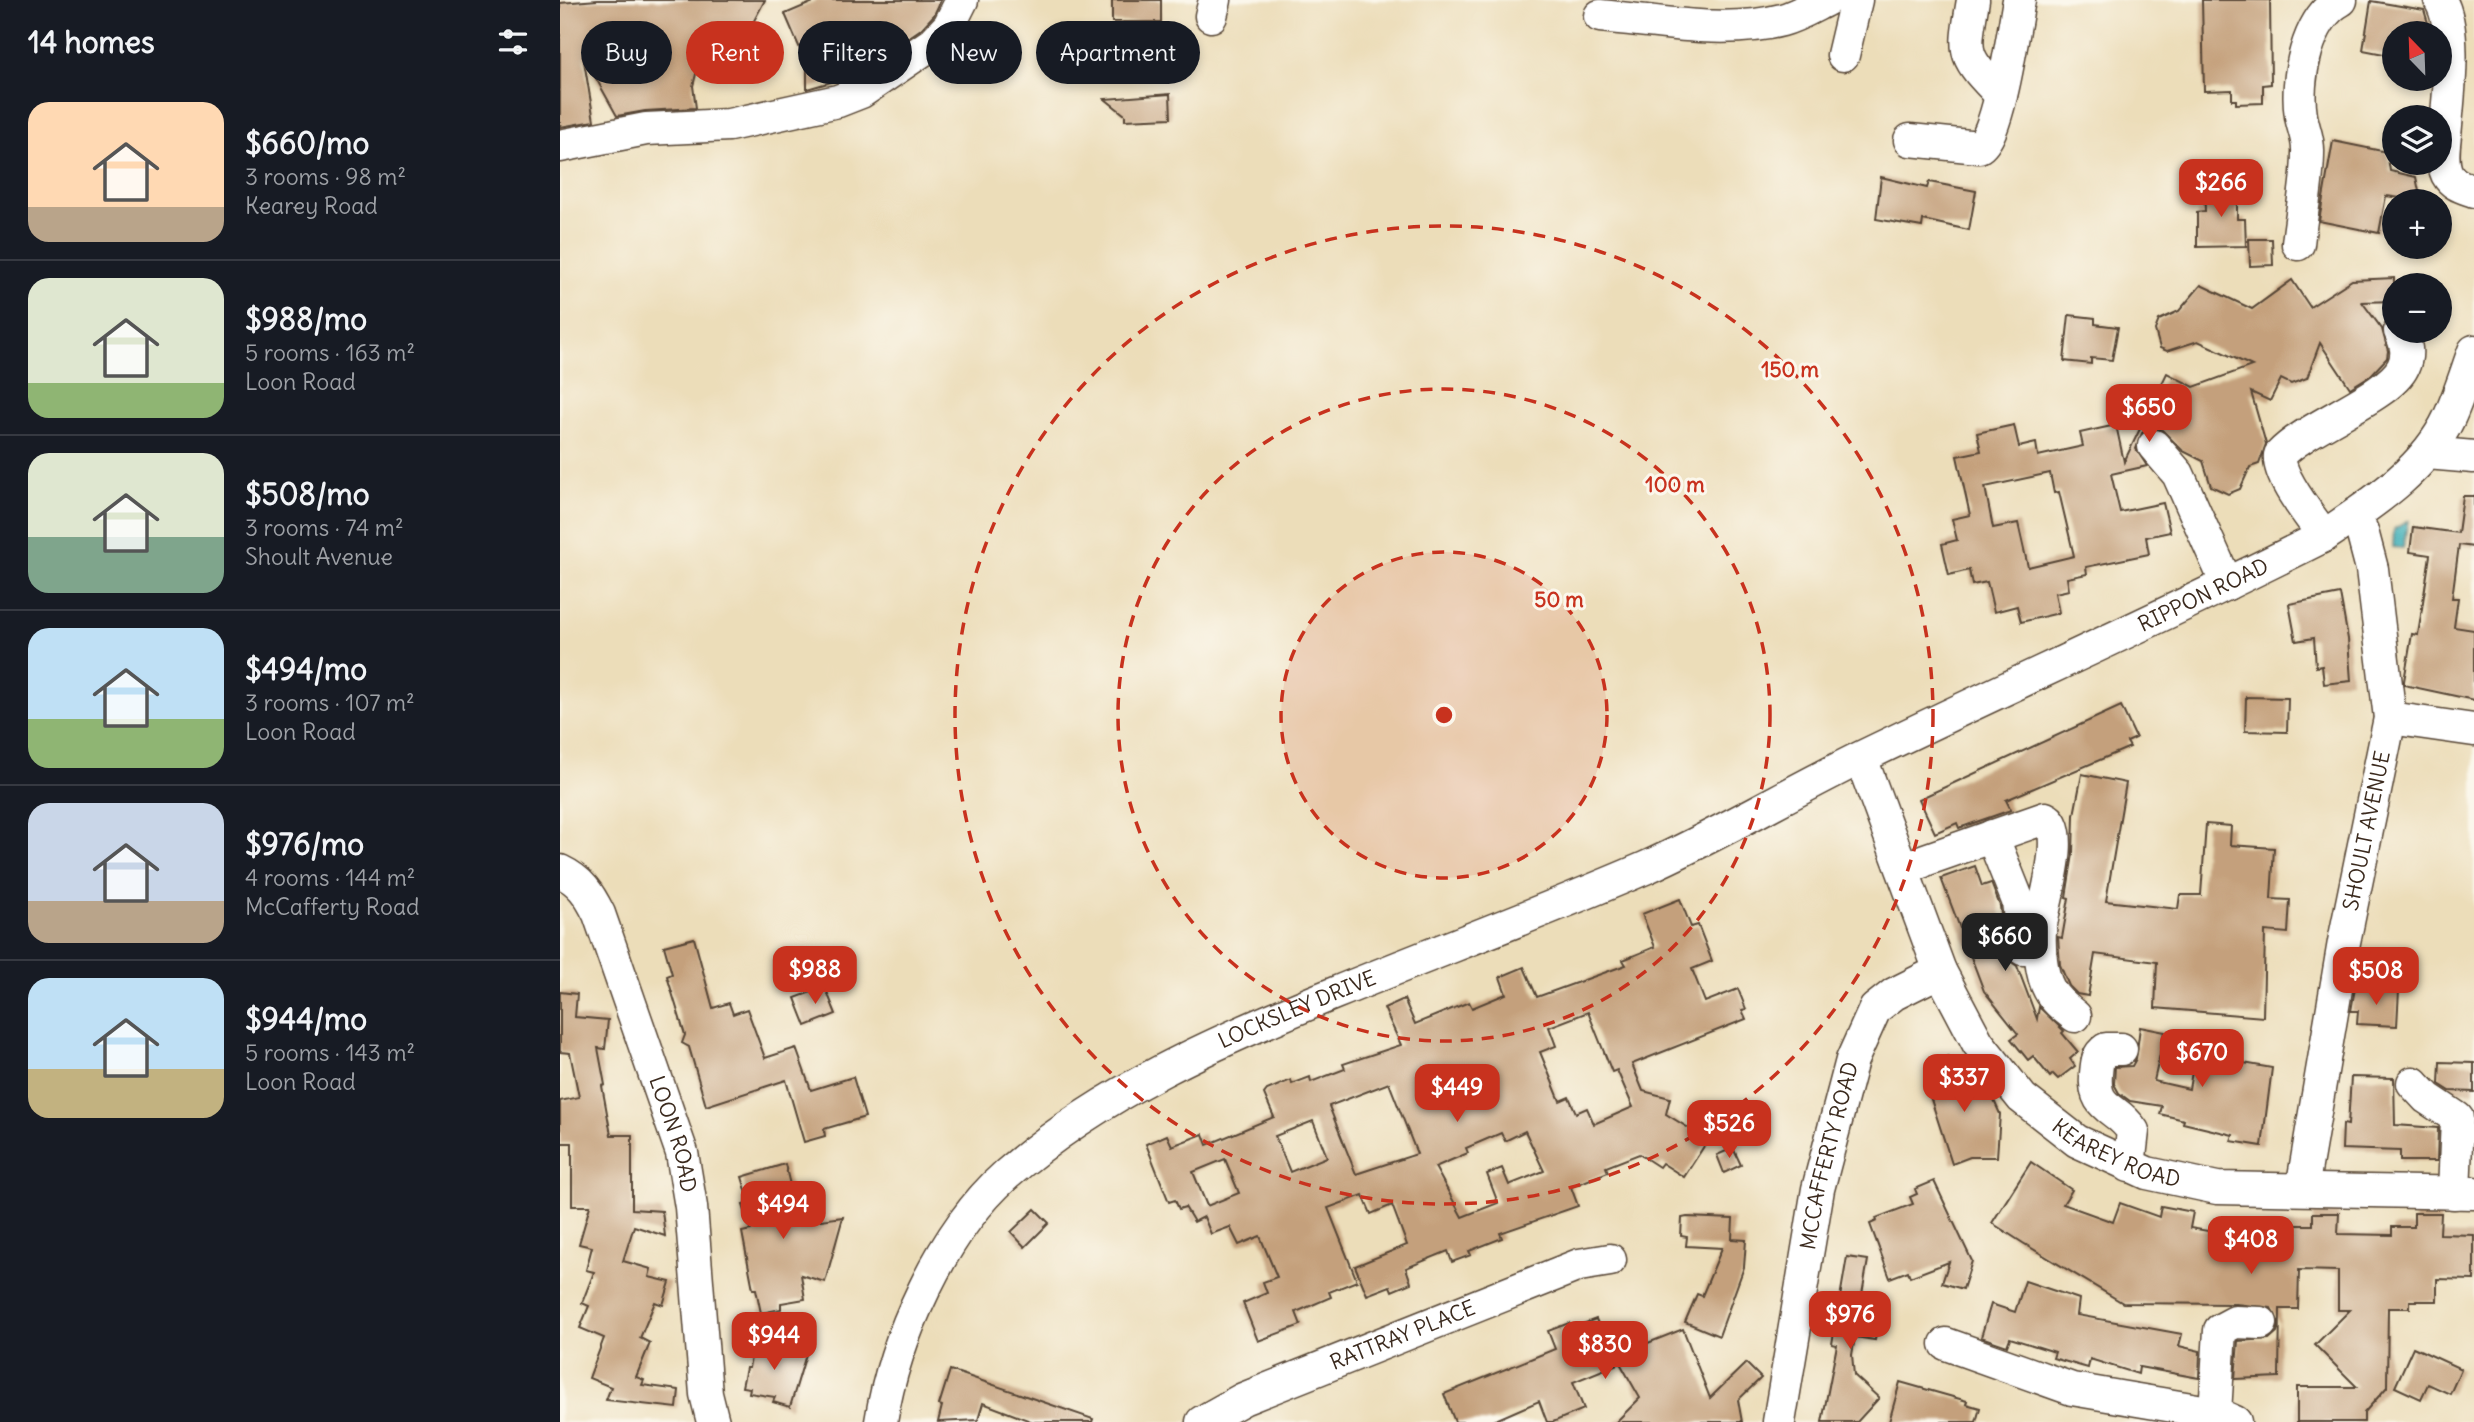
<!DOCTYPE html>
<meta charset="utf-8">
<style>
:root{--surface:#171b24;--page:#242831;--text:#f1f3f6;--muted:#9ea1a6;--line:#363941;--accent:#c8321e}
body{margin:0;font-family:Delius,sans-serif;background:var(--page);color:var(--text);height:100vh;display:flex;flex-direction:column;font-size:26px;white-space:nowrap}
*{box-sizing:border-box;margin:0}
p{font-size:23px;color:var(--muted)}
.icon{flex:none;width:38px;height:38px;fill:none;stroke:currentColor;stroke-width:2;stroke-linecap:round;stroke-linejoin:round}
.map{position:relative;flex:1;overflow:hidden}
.panel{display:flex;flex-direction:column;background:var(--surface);width:560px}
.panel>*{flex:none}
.guide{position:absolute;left:21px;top:21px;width:665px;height:63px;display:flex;gap:14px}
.needle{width:46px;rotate:337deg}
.fabs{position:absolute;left:1822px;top:21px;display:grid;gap:14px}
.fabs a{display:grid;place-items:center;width:70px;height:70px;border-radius:50%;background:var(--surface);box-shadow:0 4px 10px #0003;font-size:35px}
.price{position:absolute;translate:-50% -60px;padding:0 16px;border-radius:14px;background:var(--accent);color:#fff;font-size:23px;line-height:46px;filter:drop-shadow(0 2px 4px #0008)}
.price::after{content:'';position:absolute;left:50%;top:42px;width:21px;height:16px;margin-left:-10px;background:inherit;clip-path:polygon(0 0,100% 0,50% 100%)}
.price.on{background:#222;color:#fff}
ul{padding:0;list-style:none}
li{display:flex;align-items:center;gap:21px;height:175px;padding:0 28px}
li+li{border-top:2px solid var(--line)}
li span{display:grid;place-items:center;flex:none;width:196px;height:140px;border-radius:21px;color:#555}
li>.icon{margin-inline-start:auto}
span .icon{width:84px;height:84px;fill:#fffc;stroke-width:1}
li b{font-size:30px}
h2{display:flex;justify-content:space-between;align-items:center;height:84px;padding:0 28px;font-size:30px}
.chip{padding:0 24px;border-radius:32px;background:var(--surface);box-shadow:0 4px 10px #0003;font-size:24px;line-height:63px}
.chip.on{background:var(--accent);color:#fff}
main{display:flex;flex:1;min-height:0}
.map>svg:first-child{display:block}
.water{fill:#3eafb8;stroke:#3c6c6b;stroke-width:2}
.building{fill:#c4a07c;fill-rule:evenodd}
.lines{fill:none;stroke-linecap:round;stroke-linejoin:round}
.minor-casing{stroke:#564535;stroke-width:35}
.minor{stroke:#fff;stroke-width:32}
.ring{fill:none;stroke:#c8321e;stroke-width:3.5;stroke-dasharray:12 9}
.labels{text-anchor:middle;stroke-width:6;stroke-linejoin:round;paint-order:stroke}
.street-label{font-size:21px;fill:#3b2a1e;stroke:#fbf7ec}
.centre{fill:#c8321e;stroke:#fbf7ec;stroke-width:3.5}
.ring-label{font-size:21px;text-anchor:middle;font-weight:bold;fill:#c8321e;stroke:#fbf7ec;stroke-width:6;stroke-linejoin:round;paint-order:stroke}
</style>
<main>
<section class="panel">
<h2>14 homes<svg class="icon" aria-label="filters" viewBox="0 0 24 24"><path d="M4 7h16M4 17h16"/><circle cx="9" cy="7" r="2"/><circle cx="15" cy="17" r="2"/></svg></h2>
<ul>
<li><span style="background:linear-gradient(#ffd9b3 75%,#b9a48a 0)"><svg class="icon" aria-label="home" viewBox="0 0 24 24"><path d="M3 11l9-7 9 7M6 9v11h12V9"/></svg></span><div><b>$660/mo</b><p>3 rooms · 98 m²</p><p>Kearey Road</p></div></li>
<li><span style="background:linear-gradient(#dfe7d0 75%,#8fb573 0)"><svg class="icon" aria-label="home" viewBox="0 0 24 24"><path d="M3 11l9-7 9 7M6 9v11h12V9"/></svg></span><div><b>$988/mo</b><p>5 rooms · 163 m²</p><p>Loon Road</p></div></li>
<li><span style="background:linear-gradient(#dfe7d0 60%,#7fa58c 0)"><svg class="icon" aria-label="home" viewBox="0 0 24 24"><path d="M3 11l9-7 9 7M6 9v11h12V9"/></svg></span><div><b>$508/mo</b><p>3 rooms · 74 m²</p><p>Shoult Avenue</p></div></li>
<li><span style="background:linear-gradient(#bfe0f5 65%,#8fb573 0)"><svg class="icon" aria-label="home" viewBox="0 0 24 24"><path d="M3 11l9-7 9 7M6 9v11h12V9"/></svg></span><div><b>$494/mo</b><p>3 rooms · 107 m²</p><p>Loon Road</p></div></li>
<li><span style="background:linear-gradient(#c9d6e8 70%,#b9a48a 0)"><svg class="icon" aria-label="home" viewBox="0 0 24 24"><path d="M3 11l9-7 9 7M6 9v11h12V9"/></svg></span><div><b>$976/mo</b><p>4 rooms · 144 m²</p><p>McCafferty Road</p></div></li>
<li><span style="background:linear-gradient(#bfe0f5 65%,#c2b280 0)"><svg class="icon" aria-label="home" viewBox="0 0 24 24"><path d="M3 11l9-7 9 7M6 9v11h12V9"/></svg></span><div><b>$944/mo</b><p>5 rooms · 143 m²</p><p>Loon Road</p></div></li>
</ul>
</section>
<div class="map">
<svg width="1914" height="1422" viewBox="0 0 1914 1422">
<rect width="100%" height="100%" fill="#fbf7ec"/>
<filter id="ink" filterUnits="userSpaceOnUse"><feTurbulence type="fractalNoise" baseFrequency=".0143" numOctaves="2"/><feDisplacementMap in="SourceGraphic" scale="14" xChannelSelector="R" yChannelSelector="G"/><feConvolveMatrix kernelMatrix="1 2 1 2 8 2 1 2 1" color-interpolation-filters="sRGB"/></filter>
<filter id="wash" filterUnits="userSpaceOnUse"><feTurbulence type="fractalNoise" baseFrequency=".00686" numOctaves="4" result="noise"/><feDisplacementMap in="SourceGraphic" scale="28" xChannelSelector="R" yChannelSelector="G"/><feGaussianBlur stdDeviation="1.57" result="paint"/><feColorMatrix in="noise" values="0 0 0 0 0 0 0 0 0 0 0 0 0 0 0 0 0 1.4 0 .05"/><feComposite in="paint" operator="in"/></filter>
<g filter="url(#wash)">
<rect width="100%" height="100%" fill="#ecddb9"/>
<path class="water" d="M1848 521 1843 548 1833 547 1834 529Z"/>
<g id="blocks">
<g class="building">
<path d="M38 0H205L188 32 177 26 169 37 157 32 153 44 144 42 133 86 136 108 85 111 57 116 23 55 34 121 0 127V3Z"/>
<path d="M258 0H381L374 15 361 29 292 76 247 89V65L225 14Z"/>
<rect x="552" y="0" width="49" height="22"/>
<path d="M1642 0H1710L1711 84 1703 85V103L1676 104V100H1672V90L1644 91Z"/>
<path d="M1811 1 1864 10 1871 33H1834V56L1803 50Z"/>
<path d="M610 94 611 118 565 120V115L545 99Z"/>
<path d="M1773 141 1827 152 1830 171 1856 177 1861 201 1826 196 1819 233 1759 221Z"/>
<path d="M1321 177 1367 188 1369 182 1416 191 1409 230 1363 220 1362 227 1316 219Z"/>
<path d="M1677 186V219H1685L1686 246 1637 247V212L1645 211 1644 187Z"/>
<path d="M1689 239H1712L1713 265 1690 266Z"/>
<path d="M1834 278V301L1802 302 1822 329 1828 351 1827 358 1811 375 1790 388 1760 343 1747 378 1731 384 1721 379 1710 401 1691 392 1706 444 1699 464 1690 467 1680 489 1668 494 1651 486 1643 461 1623 451 1601 429 1590 428 1582 433 1576 449 1587 466 1551 474 1560 512 1603 503 1610 532 1586 537 1589 554 1526 567 1527 574 1507 578 1509 590 1495 593 1499 613 1461 622 1457 606 1434 612 1427 582 1412 585 1409 570 1389 575 1382 544 1397 540 1392 519 1410 515 1397 456 1421 451 1417 433 1454 425 1459 447 1476 443 1478 456 1523 446 1520 433 1556 425 1564 462 1607 373 1634 387 1692 366 1638 341 1607 351 1600 348 1595 330 1599 320 1619 311 1641 285 1692 309 1732 280 1750 307 1792 280ZM1490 473 1494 493 1499 492 1514 556 1468 567 1458 523 1433 528 1425 487Z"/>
<path d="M1509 315 1535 318V324L1558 327 1552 360 1531 358V364L1504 361Z"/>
<path d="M1903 496H1914V547L1899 545 1892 598H1898L1894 627 1914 630V700L1844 685V681L1852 634 1858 635 1870 555 1850 552 1853 527 1898 533Z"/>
<path d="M1780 594 1788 639 1791 681 1764 684 1762 666 1756 667 1754 638 1736 641 1729 604Z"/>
<path d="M1686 697 1728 698 1727 732 1685 731Z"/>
<path d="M1561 706 1576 738 1567 742 1570 747 1446 800 1451 810 1445 812 1399 828 1397 823 1375 833 1359 799Z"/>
<path d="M1522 774 1566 783 1546 901 1618 909 1620 895H1641L1646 824 1671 826 1670 845 1714 848 1711 899 1730 900 1728 933 1705 931 1703 1017 1595 1008 1597 962 1535 954 1528 996 1517 994 1509 986 1500 965 1498 937 1502 938 1509 898 1506 897 1513 854 1514 815Z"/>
<path d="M1415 866 1422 886 1431 883 1440 906 1445 952 1449 960 1457 966 1477 1019 1479 1007 1504 1031 1502 1033 1518 1052 1510 1059 1515 1066 1498 1079 1493 1074 1490 1077 1473 1056 1468 1060 1451 1039 1458 1034 1424 991 1381 878Z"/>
<path d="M1120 899 1131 927 1138 925 1152 961 1132 969 1145 1002 1178 989 1186 1009 1182 1010 1186 1019 1072 1064 1083 1091 1110 1098 1106 1114 1148 1140 1124 1177 1102 1163 1099 1167 1079 1154 1046 1167 1048 1172 1011 1187 1018 1206 940 1233 942 1238 909 1251 911 1255 892 1262 888 1251 846 1268 851 1283 832 1291 830 1286 807 1295 795 1266 847 1245 832 1205 811 1214 803 1195 768 1208 797 1281 769 1292 771 1297 736 1312 741 1325 698 1341 683 1303 707 1293 703 1282 717 1277 700 1236 679 1245 670 1227 651 1234 644 1217 634 1222 625 1207 619 1209 615 1200 609 1202 586 1144 607 1135 612 1146 643 1134 647 1145 714 1117 704 1094 707 1090 731 1080 732 1084 750 1077 751 1082 785 1069 783 1064 841 1045 824 1008 844 999 855 1024 909 1002 912 1008 946 994 940 977 964 967 977 997 1066 965 1063 960 1095 947 1082 914ZM1028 1012 1052 1072 1057 1070 1073 1107 1034 1124 1027 1108 1016 1113 1009 1097 1000 1101 980 1052 996 1046 989 1027ZM829 1083 857 1154 796 1174 769 1106ZM753 1121 767 1157 730 1172 715 1136ZM965 1131 984 1171 949 1185 942 1168 927 1174 938 1203 902 1217 875 1167 908 1153 906 1148 941 1133 945 1141ZM665 1159 679 1193 647 1206 633 1172Z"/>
<path d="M134 938 153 1008 169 1003 173 1014 187 1009 205 1058 236 1048 251 1090 293 1077 305 1117 264 1129 265 1136 244 1142 226 1080 146 1106 129 1047 122 1043 125 1035 107 976 112 974 104 946Z"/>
<path d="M265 987 276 1014 246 1026 235 998Z"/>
<path d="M1795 988 1839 990 1837 1026 1797 1024 1798 1011H1791Z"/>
<path d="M0 992 17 994 15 1017 48 1020 45 1049 38 1048 45 1085 42 1086 51 1135H72V1209L102 1211 105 1236 74 1226 63 1261 91 1269 89 1277 110 1282 103 1305 95 1302 80 1338 90 1343 76 1377 84 1380 82 1385 119 1390 117 1408 46 1400 51 1387 29 1378 44 1338 20 1328 29 1306 22 1303 34 1272 26 1270 32 1247 19 1244 30 1206H12V1143H0V1101L19 1097 10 1053 0 1052Z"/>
<path d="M1580 1027 1605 1032 1594 1081 1629 1089 1638 1038 1675 1045 1672 1061 1712 1068 1702 1146 1671 1141 1673 1135 1623 1123 1624 1120 1600 1114 1602 1106 1570 1101 1559 1093 1554 1084 1555 1067 1572 1066 1576 1059Z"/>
<path d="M1388 1056 1407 1081 1412 1080 1415 1092 1428 1087 1440 1114 1437 1157H1410L1392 1164 1368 1090 1378 1086 1366 1067Z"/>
<path d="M1880 1062 1914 1063V1092L1890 1091 1879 1084Z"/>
<path d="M1791 1077 1834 1078 1835 1125 1878 1128 1877 1161H1840V1151L1782 1149 1783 1124 1788 1125Z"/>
<path d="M1173 1148 1181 1165 1164 1173 1157 1155Z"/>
<path d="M1471 1162 1512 1190 1503 1204 1553 1222 1560 1203 1599 1217 1601 1206 1633 1212 1630 1228 1654 1232 1653 1236H1702L1703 1225H1753V1213H1779L1778 1234 1832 1235V1227H1854V1213H1881L1880 1234 1914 1235V1280L1877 1279V1301H1850V1308H1828L1827 1387 1804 1413V1422H1737V1387H1797L1755 1345 1790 1310H1778V1271L1739 1270 1738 1309H1720L1719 1377 1675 1379 1678 1341 1709 1339 1717 1332 1719 1323 1711 1308 1676 1304 1563 1303 1463 1243 1432 1223Z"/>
<path d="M225 1164 239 1223 283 1217 265 1282 241 1275 245 1299 221 1303V1309L201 1313 196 1289H193L182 1232 191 1230 183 1205 190 1203 182 1177Z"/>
<path d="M1374 1181 1412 1261 1403 1289 1382 1283 1389 1262 1350 1277 1348 1271 1330 1278 1310 1224 1317 1221 1316 1218 1353 1204 1350 1197 1357 1194 1355 1189Z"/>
<path d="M475 1209 489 1223 465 1247 451 1232Z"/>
<path d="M1127 1217 1173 1219 1172 1239 1186 1240 1184 1267 1159 1336 1125 1322 1137 1294 1142 1296 1162 1248 1126 1246 1127 1237 1121 1236 1122 1218Z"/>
<path d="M1287 1257 1308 1260 1298 1317 1319 1321 1315 1340 1295 1337 1292 1355 1294 1375 1319 1398 1297 1422H1262L1277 1345 1272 1344Z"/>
<path d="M1465 1281 1519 1299 1517 1315 1622 1334 1619 1346 1640 1351 1639 1378 1579 1367 1578 1374 1530 1359 1528 1368 1493 1358 1495 1352 1450 1338 1447 1346 1421 1337 1431 1304 1455 1312Z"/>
<path d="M1036 1319 1044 1338 1070 1328 1078 1347 1123 1329 1150 1398 1186 1363 1201 1378 1178 1400 1182 1422H1056L1080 1398 1060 1363 1013 1382 1024 1409 993 1422H987L979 1401 931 1422H895L884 1394 995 1349 988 1331 1009 1323 1012 1328Z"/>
<path d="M194 1341 247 1351 230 1407 213 1402 215 1397 189 1393 190 1388 182 1387 186 1368H189Z"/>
<path d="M1853 1347 1901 1369 1890 1394 1868 1384 1861 1399 1835 1387Z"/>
<path d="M390 1370 533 1419 532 1422H473L423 1403 418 1420 378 1422 382 1406 379 1405Z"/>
<path d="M1340 1382 1407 1401 1406 1404 1420 1408 1416 1422H1329Z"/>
</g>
</g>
</g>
<g filter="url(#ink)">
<use href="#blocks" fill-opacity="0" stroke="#564535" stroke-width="2"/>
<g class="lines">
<defs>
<g id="minor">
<path d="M1413 0C1404 55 1401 54 1441 95"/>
<path d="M1880 0C1897 28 1889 92 1886 125 1885 140 1880 159 1887 174 1893 185 1903 187 1914 191"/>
<path d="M651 16 655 0"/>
<path d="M1040 16C1099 21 1164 35 1222 20 1237 16 1252 7 1266 0"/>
<path d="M1283 55 1296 0"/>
<path d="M1350 140 1419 147C1439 137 1454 26 1459 0"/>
<path d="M0 146 86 129 169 125 278 101 301 92 373 43 389 26 402 0"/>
<path d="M1738 244C1741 214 1748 183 1748 153 1749 140 1743 128 1741 116 1735 80 1747 18 1781 0"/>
<path d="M1594 446 1618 474 1667 584"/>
<path d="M1867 453 1914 457"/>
<path d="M1764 536C1751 517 1717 477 1720 455 1746 426 1829 397 1843 367 1849 354 1846 343 1840 331"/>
<path d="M1830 718 1914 730"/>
<path id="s1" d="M1301 758 1380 971 1418 1043 1462 1098 1517 1141 1587 1173 1657 1188 1914 1193"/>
<path d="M1432 836 1458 901 1463 949"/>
<path id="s2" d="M0 871C21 881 29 894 39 914L122 1153 131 1207 146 1394 153 1422"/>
<path d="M1344 871 1365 860 1485 818C1509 828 1482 908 1480 931 1479 947 1481 975 1489 989 1495 1001 1505 1008 1515 1016"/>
<path d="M1561 1049H1546C1537 1055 1537 1063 1536 1074 1533 1111 1556 1105 1573 1131L1569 1166"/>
<path d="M1853 1083 1867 1098 1897 1118 1894 1193"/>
<path id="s3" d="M1742 1189 1784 942 1830 718 1812 569 1802 531 1794 516"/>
<path d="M1386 1344 1512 1389 1655 1413 1675 1422"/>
<path d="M1655 1413 1660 1330 1675 1322 1701 1323"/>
<path id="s4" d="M321 1422C334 1339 382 1232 446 1175 541 1092 659 1040 775 993 878 951 983 912 1085 868 1159 835 1230 792 1304 756 1457 682 1612 613 1764 536 1811 504 1864 471 1889 418 1899 396 1906 373 1914 351"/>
<path id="s5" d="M642 1422 683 1399 1019 1265 1050 1260"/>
<path id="s6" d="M1219 1422 1258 1189 1292 1060 1315 1009 1334 994 1380 971"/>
</g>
</defs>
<use href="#minor" class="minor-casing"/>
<use href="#minor" class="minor"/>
</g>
</g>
<circle cx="884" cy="715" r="163" fill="#c8321e" fill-opacity=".12"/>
<g class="ring">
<circle cx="884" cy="715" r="163"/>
<circle cx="884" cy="715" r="326"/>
<circle cx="884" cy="715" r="489"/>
</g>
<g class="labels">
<g class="street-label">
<text dy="7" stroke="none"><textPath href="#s4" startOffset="1615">RIPPON ROAD</textPath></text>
<text dy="7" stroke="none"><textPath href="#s3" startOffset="364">SHOULT AVENUE</textPath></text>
<text dy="7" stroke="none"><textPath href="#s4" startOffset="618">LOCKSLEY DRIVE</textPath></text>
<text dy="7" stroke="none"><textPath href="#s2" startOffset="292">LOON ROAD</textPath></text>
<text dy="7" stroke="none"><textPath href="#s1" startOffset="490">KEAREY ROAD</textPath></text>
<text dy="7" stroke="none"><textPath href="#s6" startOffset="271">MCCAFFERTY ROAD</textPath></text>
<text dy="7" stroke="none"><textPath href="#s5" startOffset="219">RATTRAY PLACE</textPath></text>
</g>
</g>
<circle cx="884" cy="715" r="10" class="centre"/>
<g class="ring-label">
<text x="1230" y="377">150 m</text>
<text x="1115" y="492">100 m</text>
<text x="999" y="607">50 m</text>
</g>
</svg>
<div class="fabs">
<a><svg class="needle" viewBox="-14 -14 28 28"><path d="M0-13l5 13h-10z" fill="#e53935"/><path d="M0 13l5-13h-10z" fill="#9ea1a6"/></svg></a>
<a><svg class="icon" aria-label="layers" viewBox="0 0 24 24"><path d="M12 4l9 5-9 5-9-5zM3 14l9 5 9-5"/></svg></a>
<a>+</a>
<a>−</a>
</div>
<b class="price" style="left:1661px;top:219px">$266</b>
<b class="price" style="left:1589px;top:444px">$650</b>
<b class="price on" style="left:1445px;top:973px">$660</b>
<b class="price" style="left:255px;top:1006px">$988</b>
<b class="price" style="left:1816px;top:1007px">$508</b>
<b class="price" style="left:1642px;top:1089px">$670</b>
<b class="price" style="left:1404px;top:1114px">$337</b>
<b class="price" style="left:897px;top:1124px">$449</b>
<b class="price" style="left:1169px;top:1160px">$526</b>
<b class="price" style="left:223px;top:1241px">$494</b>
<b class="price" style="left:1691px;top:1276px">$408</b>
<b class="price" style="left:1290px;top:1351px">$976</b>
<b class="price" style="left:214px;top:1372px">$944</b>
<b class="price" style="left:1045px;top:1381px">$830</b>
<div class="guide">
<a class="chip">Buy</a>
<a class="chip on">Rent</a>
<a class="chip">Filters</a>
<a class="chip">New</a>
<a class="chip">Apartment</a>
</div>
</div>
</main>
